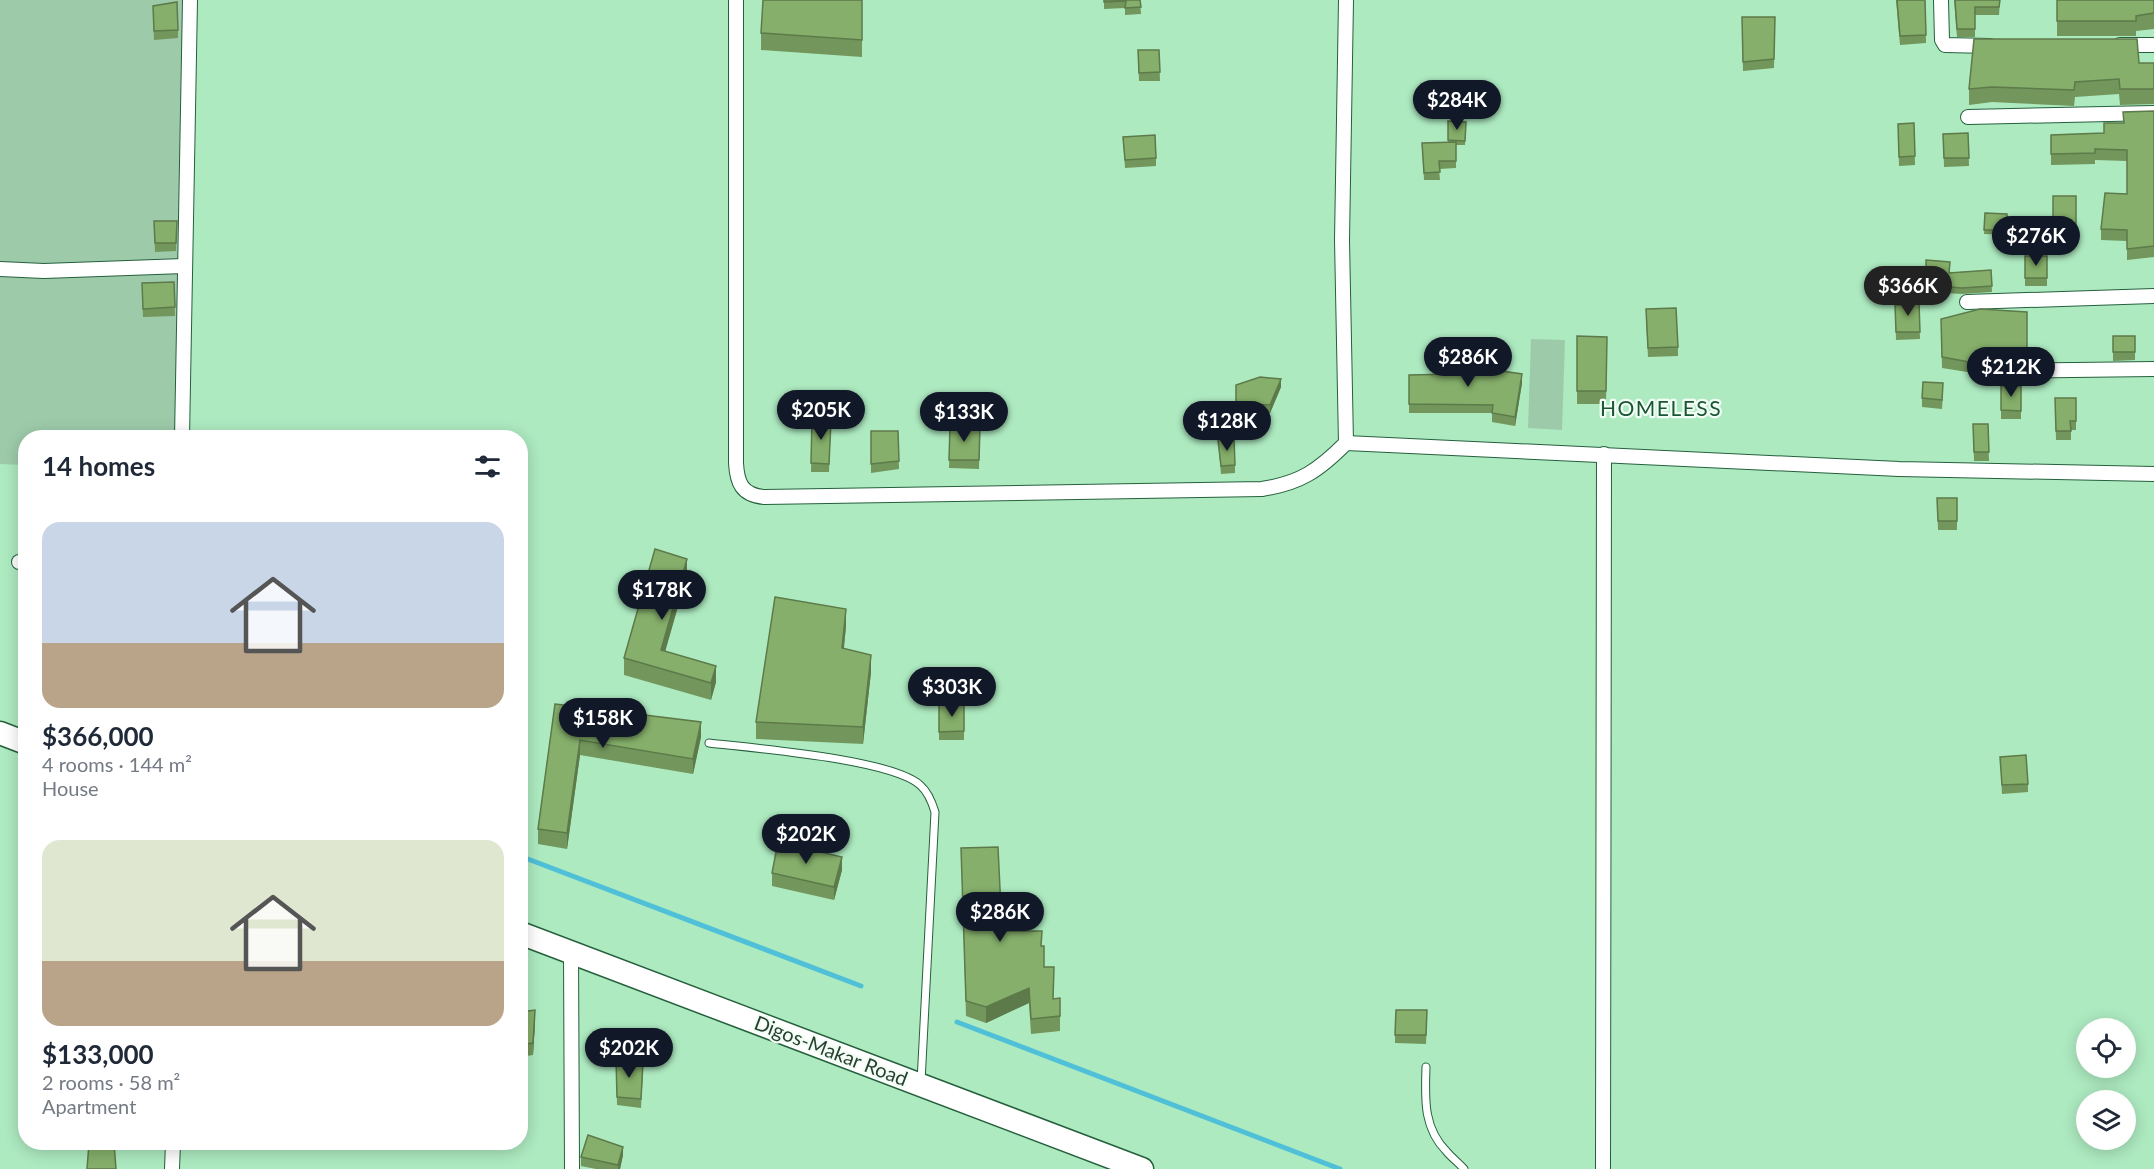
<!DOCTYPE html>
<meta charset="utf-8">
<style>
:root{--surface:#fff;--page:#f6f6f7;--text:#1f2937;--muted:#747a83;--accent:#111827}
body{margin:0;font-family:Lato,sans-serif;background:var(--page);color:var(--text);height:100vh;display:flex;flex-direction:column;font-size:22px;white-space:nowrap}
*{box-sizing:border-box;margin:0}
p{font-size:20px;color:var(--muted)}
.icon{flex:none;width:33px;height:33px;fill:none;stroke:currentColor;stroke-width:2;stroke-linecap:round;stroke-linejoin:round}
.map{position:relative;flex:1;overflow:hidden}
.details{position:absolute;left:18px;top:430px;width:510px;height:720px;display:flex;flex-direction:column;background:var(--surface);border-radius:24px;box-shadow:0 3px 15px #0003}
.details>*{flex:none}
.buttons{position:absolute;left:2076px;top:1018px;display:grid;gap:12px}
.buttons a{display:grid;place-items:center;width:60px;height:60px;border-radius:50%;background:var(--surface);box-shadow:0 3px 15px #0003;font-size:30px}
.price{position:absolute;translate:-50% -51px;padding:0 14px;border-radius:21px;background:var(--accent);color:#fff;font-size:20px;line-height:39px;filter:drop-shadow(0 2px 3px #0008)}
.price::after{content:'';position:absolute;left:50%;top:36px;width:18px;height:14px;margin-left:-9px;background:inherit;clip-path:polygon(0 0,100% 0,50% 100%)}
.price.active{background:#222;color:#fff}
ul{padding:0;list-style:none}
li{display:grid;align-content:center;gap:12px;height:318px;padding:0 24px}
li span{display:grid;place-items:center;height:186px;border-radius:18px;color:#555}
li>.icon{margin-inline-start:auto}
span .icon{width:108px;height:108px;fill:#fffc;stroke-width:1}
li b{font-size:26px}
h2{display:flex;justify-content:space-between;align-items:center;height:72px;padding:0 24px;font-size:26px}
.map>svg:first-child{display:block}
.green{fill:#9dcbaa}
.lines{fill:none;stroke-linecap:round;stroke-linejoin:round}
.stream{stroke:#4fc0d8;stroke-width:5}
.lane-casing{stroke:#25603d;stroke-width:9}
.street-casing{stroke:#25603d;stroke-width:16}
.primary-casing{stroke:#25603d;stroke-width:25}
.lane{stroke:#fff;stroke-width:7}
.street{stroke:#fff;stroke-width:14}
.primary{stroke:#fff;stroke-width:22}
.wall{fill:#72965b}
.shaded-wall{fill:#5d7a4a}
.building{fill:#85af6a;stroke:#5d7a4a;stroke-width:1.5}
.labels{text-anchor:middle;stroke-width:4.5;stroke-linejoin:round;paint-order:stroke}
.street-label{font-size:20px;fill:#284130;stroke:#f2fef5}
.neighbourhood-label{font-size:21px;letter-spacing:1.5px;fill:#1a5633;stroke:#f2fef5}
</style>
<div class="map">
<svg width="2154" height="1169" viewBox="0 0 2154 1169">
<rect width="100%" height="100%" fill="#adeac0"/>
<g class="green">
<path d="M0 0H186L187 438H26L25 465 0 464Z"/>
<path d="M1531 339 1565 340 1562 430 1528 428Z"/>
</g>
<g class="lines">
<g class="stream">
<path d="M520 856 861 986"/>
<path d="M957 1022 1340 1169"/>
</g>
<defs>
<g id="lane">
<path d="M709 743C752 748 891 759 920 785 928 792 932 802 935 812L921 1082"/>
<path d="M1426 1067C1425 1099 1423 1128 1447 1152 1452 1158 1459 1163 1464 1169"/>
</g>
<g id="street">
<path d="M736 0V463C737 483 742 495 764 497L1262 489C1301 483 1319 470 1346 443L1342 240 1346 0"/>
<path d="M1941 0 1942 40 1945 45 1990 46"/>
<path d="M2120 45H2154"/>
<path d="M1968 117 2154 113"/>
<path d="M0 269 44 271 184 266"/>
<path d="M1967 302 2154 296"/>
<path d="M1994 371 2154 369"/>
<path d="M182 438 190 0"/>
<path d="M1346 443 1899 469 2154 474"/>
<path d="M19 562H26"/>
<path d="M571 952 572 1169"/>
<path d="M172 1169 173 1143"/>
<path d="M1603 1169 1604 454"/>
</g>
<g id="primary">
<path d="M0 733 26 743"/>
<path d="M520 933 1142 1169"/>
</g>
</defs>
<use href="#lane" class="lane-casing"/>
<use href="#street" class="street-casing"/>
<use href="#primary" class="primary-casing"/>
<use href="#lane" class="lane"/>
<use href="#street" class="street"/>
<use href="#primary" class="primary"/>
</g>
<g class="wall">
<path d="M862 0V57L761 50V33Z"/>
<path d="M1104 0H1140L1141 14 1125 15V8L1104 9Z"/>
<path d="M1896 0H1925L1926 43 1900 45Z"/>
<path d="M1954 0H2000L1999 15H1975V37H1957Z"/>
<path d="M2057 0H2154V29L2136 31V36H2057Z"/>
<path d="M153 15 178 30V38L154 40Z"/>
<path d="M1742 17H1775L1774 68 1743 71Z"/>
<path d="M1138 50H1159L1160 81H1139Z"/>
<path d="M2139 63H2154V104L2120 105 2119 94 2075 97 2074 106 1992 102 1969 105V89Z"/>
<path d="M2154 111V257L2127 260V241L2101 240V229L2127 194V161L2095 160V164L2051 165V135L2104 133V123H2123V112Z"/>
<path d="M1448 121 1466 122 1465 145H1456V168L1439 169 1440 180H1424L1422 143 1448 142Z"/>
<path d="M1914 123 1915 165 1899 166 1898 124Z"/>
<path d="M1968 133 1969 166 1944 167 1943 134Z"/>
<path d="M1123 137 1156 158V166L1125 168Z"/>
<path d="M2053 196H2076V235L2053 234Z"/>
<path d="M1985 213 2007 214V235L1984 234Z"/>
<path d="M154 221H177L176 251 155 252Z"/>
<rect x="2025" y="256" width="22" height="30"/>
<path d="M1991 270 1992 292 1962 294 1911 291V275Z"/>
<path d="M174 282 175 316 143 317 142 292Z"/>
<path d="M1919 302 1920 339 1896 340 1895 305Z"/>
<path d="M2027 312V362L1990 363 1986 367V375L1942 368 1941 319Z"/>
<path d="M1646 318 1678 347V356L1648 357Z"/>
<path d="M1577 336 1607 337 1606 404H1577Z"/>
<path d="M2113 336H2135V360L2113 361Z"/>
<path d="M1474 367 1522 383 1515 426 1492 422V413H1409V375L1454 374Z"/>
<path d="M1236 385 1281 387 1270 413H1236Z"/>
<rect x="2001" y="386" width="20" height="33"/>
<path d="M1943 392 1942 409 1922 407V398Z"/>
<path d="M2055 398H2076V430H2071V440H2056Z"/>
<path d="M812 419 831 420 829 472H811Z"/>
<path d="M1973 424H1988L1989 461H1974Z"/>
<path d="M950 426H980L979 469 949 468Z"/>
<path d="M871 431H898L899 469 871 473Z"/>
<path d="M1218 440 1235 465V473L1221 474Z"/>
<path d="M1937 498H1957V530H1938Z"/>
<path d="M687 575 665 651 716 682 711 700 624 675V658Z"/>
<path d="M846 626 844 648 871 672 863 744 756 739V722Z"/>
<path d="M555 704 701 737 693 774 580 755 567 849 538 844V829Z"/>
<path d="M964 704V740H939V705Z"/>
<path d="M2000 757 2028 784V792L2002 794Z"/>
<path d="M961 848 1002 931 1042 946 1044 967 1053 999 1060 998V1031L1031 1034 1029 1003 986 1023 966 1016Z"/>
<path d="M842 870 834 900 772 886V873Z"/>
<path d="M520 991 523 1003 522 1011 535 1022 533 1055 520 1057Z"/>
<path d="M1427 1018 1426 1044 1395 1043V1035Z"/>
<path d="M616 1059 643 1071 641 1108 617 1105Z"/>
<path d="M623 1155 620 1169H596L581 1166V1157Z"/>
</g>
<g class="shaded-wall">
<path d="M1990 352V363L1986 367V357Z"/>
<path d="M1522 374V383L1515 426V417Z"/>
<path d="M1281 379V387L1270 413V405Z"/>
<path d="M687 559V575L661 666V650Z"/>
<path d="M846 609V626L842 665V648Z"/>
<path d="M871 655V672L863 744V727Z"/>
<path d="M716 666V682L711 700V683Z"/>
<path d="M701 722V737L693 774V759Z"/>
<path d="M580 740V755L567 849V833Z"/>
<path d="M842 857V870L834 900V887Z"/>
<path d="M1029 988V1003L986 1023V1007Z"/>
<path d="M523 991V1003L520 1017V1005Z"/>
<path d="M535 1010V1022L533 1055V1043Z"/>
<path d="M623 1147V1155L620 1169H618V1165Z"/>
</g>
<g class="building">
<path d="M763 0H862V40L761 33Z"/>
<path d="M1104 0H1140L1141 7 1125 8 1126 1 1104 2Z"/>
<path d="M1897 0H1925L1926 35 1900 36Z"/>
<path d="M1955 0H2000L1999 7H1975V29H1957Z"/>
<path d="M2057 0H2154V13L2136 16V21H2057Z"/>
<path d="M177 2 178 30 154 31 153 6Z"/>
<path d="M1742 17H1775L1774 59 1743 62Z"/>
<path d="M1974 39H2137L2139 63H2154V89H2120L2119 79 2075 82 2074 90 1992 87 1969 89Z"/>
<path d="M1138 50H1159L1160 72 1139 73Z"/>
<path d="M2154 111V246L2127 249V230L2101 229 2105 193 2127 194V150L2095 149V153L2051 154V135L2104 133V123H2124L2123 112Z"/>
<path d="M1448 121 1466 122 1465 141 1448 140Z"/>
<path d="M1914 123 1915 156 1899 157 1898 124Z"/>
<path d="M1968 133 1969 158H1944L1943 134Z"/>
<path d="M1155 135 1156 158 1125 160 1123 137Z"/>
<path d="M1456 142V161H1439L1440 172 1424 173 1422 143Z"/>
<rect x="2053" y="196" width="23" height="30"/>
<path d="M1985 213 2007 214V230H1984Z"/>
<path d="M154 221H177L176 243H155Z"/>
<rect x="2025" y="256" width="22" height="22"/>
<path d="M1926 260 1950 262 1949 273 1991 270 1992 286 1962 288 1911 284V275L1926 274Z"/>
<path d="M174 282 175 307 143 309 142 283Z"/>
<path d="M1902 298 1919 302 1920 332H1896L1895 305H1902Z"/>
<path d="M1676 308 1678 347 1648 348 1646 309Z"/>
<path d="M1980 309 2027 312V351L1990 352 1986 357V365L1942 357 1941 319Z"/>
<path d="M1577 336 1607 337 1606 391H1577Z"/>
<rect x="2113" y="336" width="22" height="16"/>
<path d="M1454 360H1474V367L1522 374 1515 417 1492 413 1493 405 1409 404V375L1454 374Z"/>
<path d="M1260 377 1281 379 1270 405 1236 404V385Z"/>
<path d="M1923 382 1943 383 1942 400 1922 398Z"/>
<path d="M2001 386H2021V411L2001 410Z"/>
<path d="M2055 398H2076V421H2070L2071 431H2056Z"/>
<path d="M812 419 831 420 829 464 811 463Z"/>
<path d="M1973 424H1988L1989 452H1974Z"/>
<path d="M950 426H980L979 460H949Z"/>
<path d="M871 431H898L899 461 871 464Z"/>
<path d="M1234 439 1235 465 1221 466 1218 440Z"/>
<path d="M1937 498H1957V521H1938Z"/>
<path d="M655 549 687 559 661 650 716 666 711 683 624 658Z"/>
<path d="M775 597 846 609 842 648 871 655 863 727 756 722Z"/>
<path d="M555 704 701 722 693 759 580 740 567 833 538 829Z"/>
<path d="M964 704V731L939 732V705Z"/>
<path d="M2026 755 2028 784 2002 785 2000 757Z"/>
<path d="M778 842 842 857 834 887 772 873Z"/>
<path d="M998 847 1002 931H1042L1041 946H1044V967H1054L1053 999 1060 998V1016L1031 1019 1029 988 986 1007 966 1001 961 848Z"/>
<path d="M520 991H523L520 1005Z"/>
<path d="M535 1010 533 1043 520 1045V1012Z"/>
<path d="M1396 1010H1427L1426 1035H1395Z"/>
<path d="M616 1059 643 1062 641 1099 617 1097Z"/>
<path d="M588 1135 623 1147 618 1165 581 1157Z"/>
<path d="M89 1143H114L116 1169H87Z"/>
</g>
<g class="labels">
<g class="street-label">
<text transform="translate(831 1051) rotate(21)" y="7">Digos-Makar Road</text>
</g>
<g class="neighbourhood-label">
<text x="1661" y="416">HOMELESS</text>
</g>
</g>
</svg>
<div class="buttons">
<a><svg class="icon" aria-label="locate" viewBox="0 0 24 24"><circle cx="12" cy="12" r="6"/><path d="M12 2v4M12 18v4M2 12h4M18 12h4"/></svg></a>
<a><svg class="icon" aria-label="layers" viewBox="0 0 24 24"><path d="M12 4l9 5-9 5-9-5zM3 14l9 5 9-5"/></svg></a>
</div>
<b class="price" style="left:1457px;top:131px">$284K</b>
<b class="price" style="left:2036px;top:267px">$276K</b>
<b class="price active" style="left:1908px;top:317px">$366K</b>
<b class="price" style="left:1468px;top:388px">$286K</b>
<b class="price" style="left:2011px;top:398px">$212K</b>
<b class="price" style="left:821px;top:441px">$205K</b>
<b class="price" style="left:964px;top:443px">$133K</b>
<b class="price" style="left:1227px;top:452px">$128K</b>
<b class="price" style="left:662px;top:621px">$178K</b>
<b class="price" style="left:952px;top:718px">$303K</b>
<b class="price" style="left:603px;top:749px">$158K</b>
<b class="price" style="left:806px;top:865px">$202K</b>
<b class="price" style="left:1000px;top:943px">$286K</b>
<b class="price" style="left:629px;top:1079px">$202K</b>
<section class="details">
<h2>14 homes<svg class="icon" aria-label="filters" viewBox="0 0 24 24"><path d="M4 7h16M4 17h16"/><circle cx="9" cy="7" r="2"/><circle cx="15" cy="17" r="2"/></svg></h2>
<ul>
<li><span style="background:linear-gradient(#c9d6e8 65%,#b9a48a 0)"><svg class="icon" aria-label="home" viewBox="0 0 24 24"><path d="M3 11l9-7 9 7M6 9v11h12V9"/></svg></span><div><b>$366,000</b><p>4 rooms · 144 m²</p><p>House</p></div></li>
<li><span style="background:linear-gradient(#dfe7d0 65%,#b9a48a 0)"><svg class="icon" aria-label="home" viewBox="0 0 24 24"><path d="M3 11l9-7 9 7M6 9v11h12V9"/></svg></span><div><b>$133,000</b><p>2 rooms · 58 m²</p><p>Apartment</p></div></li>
</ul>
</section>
</div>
